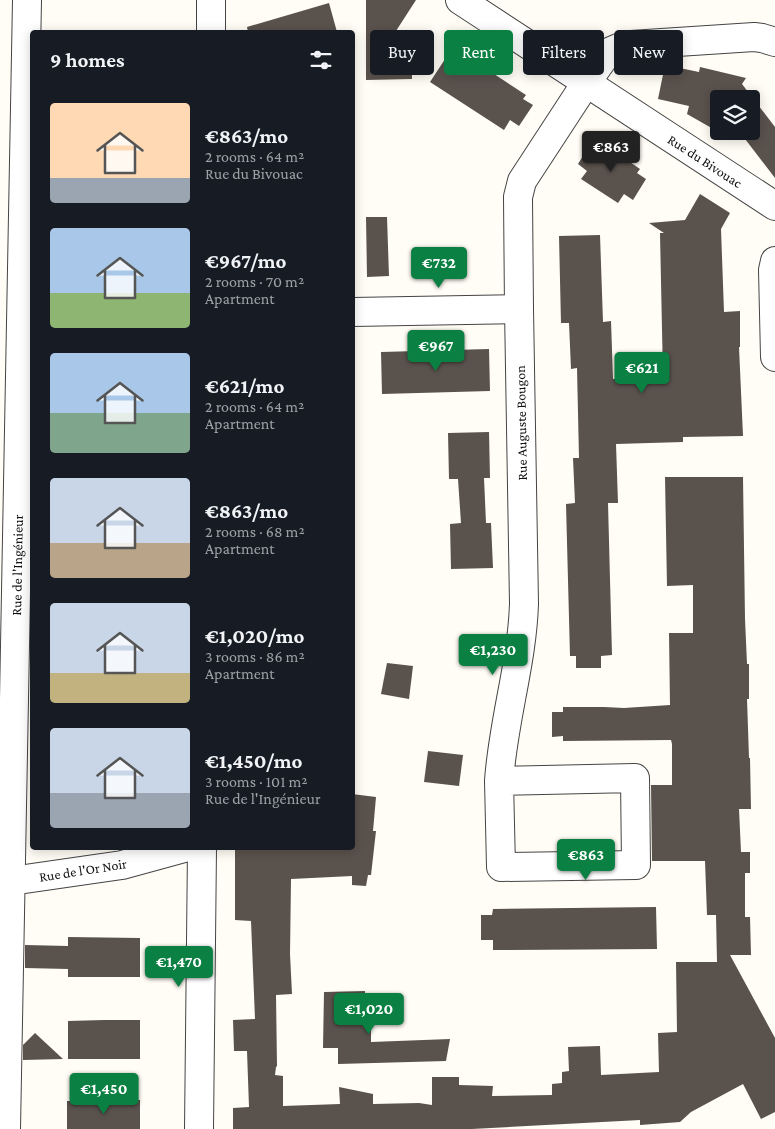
<!DOCTYPE html>
<meta charset="utf-8">
<style>
:root{--surface:#171b24;--page:#20242c;--text:#f1f3f6;--muted:#9ea1a6;--accent:#0b8043}
body{margin:0;font-family:"Crimson Pro",serif;background:var(--page);color:var(--text);height:100vh;display:flex;flex-direction:column;font-size:19px;white-space:nowrap}
*{box-sizing:border-box;margin:0}
p{font-size:16px;color:var(--muted)}
.icon{flex:none;width:28px;height:28px;fill:none;stroke:currentColor;stroke-width:2;stroke-linecap:round;stroke-linejoin:round}
.map{position:relative;flex:1;overflow:hidden}
.details{position:absolute;left:30px;top:30px;width:325px;height:820px;display:flex;flex-direction:column;background:var(--surface);border-radius:5px;box-shadow:0 2px 12px #0003}
.details>*{flex:none}
.top-card{position:absolute;left:370px;top:30px;width:330px;height:45px;display:flex;gap:10px}
.tools{position:absolute;left:710px;top:90px;display:grid;gap:10px}
.tools a{display:grid;place-items:center;width:50px;height:50px;border-radius:5px;background:var(--surface);box-shadow:0 2px 12px #0003;font-size:25px}
.price{position:absolute;translate:-50% -42px;padding:0 11px;border-radius:5px;background:var(--accent);color:#fff;font-size:16px;line-height:32px;filter:drop-shadow(0 1px 2px #0008)}
.price::after{content:'';position:absolute;left:50%;top:30px;width:15px;height:11px;margin-left:-8px;background:inherit;clip-path:polygon(0 0,100% 0,50% 100%)}
.price.active{background:#222;color:#fff}
ul{padding:0;list-style:none}
li{display:flex;align-items:center;gap:15px;height:125px;padding:0 20px}
li span{display:grid;place-items:center;flex:none;width:140px;height:100px;border-radius:5px;color:#555}
li>.icon{margin-inline-start:auto}
span .icon{width:60px;height:60px;fill:#fffc;stroke-width:1}
li b{font-size:21px}
h2{display:flex;justify-content:space-between;align-items:center;height:60px;padding:0 20px;font-size:21px}
.chip{padding:0 18px;border-radius:5px;background:var(--surface);box-shadow:0 2px 12px #0003;font-size:18px;line-height:45px}
.chip.active{background:var(--accent);color:#fff}
.map>svg:first-child{display:block}
.building{fill:#5a524d}
.lines{fill:none;stroke-linecap:round;stroke-linejoin:round}
.minor-casing{stroke:#444;stroke-width:30}
.minor{stroke:#fff;stroke-width:28}
.labels{text-anchor:middle;stroke-width:5;stroke-linejoin:round;paint-order:stroke}
.street-label{font-size:14px;fill:#111;stroke:#fff}
</style>
<div class="map">
<svg width="775" height="1129" viewBox="0 0 775 1129">
<rect width="100%" height="100%" fill="#fffdf5"/>
<g class="building">
<path d="M366 0H416L385 48 412 49V79L366 80Z"/>
<path d="M329 3 337 32H248L247 27Z"/>
<path d="M453 47 526 95 523 99 533 105 519 126 510 120 504 130 430 82Z"/>
<path d="M665 65 699 72 700 67 746 78 742 84 775 127V178L739 131H751V99H719V123L715 130 687 114 689 106 658 99Z"/>
<path d="M591 143 600 149 604 144 640 169 637 173 646 179 633 200 624 194 618 203 581 179 587 171 578 164Z"/>
<path d="M700 194 730 213 721 229 724 312 740 311V347H739L743 436 683 437V442L616 444 618 503H608L612 655 601 656V668H576V656H570L566 504 575 503 573 458H579L577 368 571 369 569 323H561L559 236 600 235 603 322 611 321 613 379 663 377 660 233H664L649 223 685 220Z"/>
<path d="M366 217H387L389 276 367 277Z"/>
<path d="M489 349 490 391 382 394 381 352Z"/>
<path d="M489 432 490 478H484L486 523H491L493 568 451 569 450 524 461 523 458 479H449L448 433Z"/>
<path d="M665 477H743L745 619 747 664H749V699H747L749 758H750L751 809H739L741 852H750V873H745V917H750L751 955H730L775 1038V1112L761 1119 743 1084 691 1112 680 1122 640 1125V1120L472 1129H233V1108L249 1107 247 1051H234L233 1020 255 1019 251 921 235 920V848H352V794L376 797 373 831H376L371 875H368L366 886 352 885V876L291 879 290 954 292 994 276 995 277 1066 276 1067 275 1075 283 1076V1106L340 1104 339 1087 373 1094V1104L419 1103 432 1105V1077H459V1085L493 1086 492 1096 552 1095V1084L562 1083V1072L569 1071 568 1047 600 1046 601 1075 659 1072 658 1033 677 1032 676 962H717L716 915H707L705 861H652L651 785H672V744L671 740 563 741V736L552 737V712H563V707H604L624 708 670 705 669 633H693V585L667 586Z"/>
<path d="M387 663 413 666 409 699 381 694Z"/>
<path d="M428 751 463 755 459 786 424 782Z"/>
<path d="M656 907 657 949 493 950V940H481V915H492L493 909Z"/>
<path d="M68 937 140 938V977H68V969L25 968V945L68 946Z"/>
<path d="M365 991V1018H371V1042L450 1039 446 1061 338 1064V1048H323L324 992Z"/>
<path d="M104 1020H140V1059H68V1021Z"/>
<path d="M35 1033 63 1059 23 1060V1045Z"/>
<path d="M140 1100V1129H67V1101Z"/>
</g>
<g class="lines">
<defs>
<g id="minor">
<path d="M460 0 775 206"/>
<path d="M211 32V0"/>
<path d="M775 261 773 270 775 357"/>
<path d="M352 312 519 309"/>
<path d="M499 781 635 778 636 865 501 867 499 781C503 721 522 664 524 604L519 309 518 197 522 181 586 83 606 55 611 51 618 48 631 45 754 37 762 38 775 42"/>
<path d="M11 881 122 865 184 848"/>
<path d="M6 1129 27 0"/>
<path d="M199 1129 202 848"/>
</g>
</defs>
<use href="#minor" class="minor-casing"/>
<use href="#minor" class="minor"/>
</g>
<g class="labels">
<g class="street-label">
<text transform="translate(705 161) rotate(33)" y="5">Rue du Bivouac</text>
<text transform="translate(521 423) rotate(-91)" y="5">Rue Auguste Bougon</text>
<text transform="translate(17 565) rotate(-89)" y="5">Rue de l'Ingénieur</text>
<text transform="translate(83 870) rotate(-9)" y="5">Rue de l'Or Noir</text>
</g>
</g>
</svg>
<div class="tools">
<a><svg class="icon" aria-label="layers" viewBox="0 0 24 24"><path d="M12 4l9 5-9 5-9-5zM3 14l9 5 9-5"/></svg></a>
</div>
<b class="price active" style="left:611px;top:173px">€863</b>
<b class="price" style="left:439px;top:289px">€732</b>
<b class="price" style="left:436px;top:372px">€967</b>
<b class="price" style="left:642px;top:394px">€621</b>
<b class="price" style="left:493px;top:676px">€1,230</b>
<b class="price" style="left:586px;top:881px">€863</b>
<b class="price" style="left:179px;top:988px">€1,470</b>
<b class="price" style="left:369px;top:1035px">€1,020</b>
<b class="price" style="left:104px;top:1115px">€1,450</b>
<div class="top-card">
<a class="chip">Buy</a>
<a class="chip active">Rent</a>
<a class="chip">Filters</a>
<a class="chip">New</a>
</div>
<section class="details">
<h2>9 homes<svg class="icon" aria-label="filters" viewBox="0 0 24 24"><path d="M4 7h16M4 17h16"/><circle cx="9" cy="7" r="2"/><circle cx="15" cy="17" r="2"/></svg></h2>
<ul>
<li><span style="background:linear-gradient(#ffd9b3 75%,#9aa5b1 0)"><svg class="icon" aria-label="home" viewBox="0 0 24 24"><path d="M3 11l9-7 9 7M6 9v11h12V9"/></svg></span><div><b>€863/mo</b><p>2 rooms · 64 m²</p><p>Rue du Bivouac</p></div></li>
<li><span style="background:linear-gradient(#a9c7e8 65%,#8fb573 0)"><svg class="icon" aria-label="home" viewBox="0 0 24 24"><path d="M3 11l9-7 9 7M6 9v11h12V9"/></svg></span><div><b>€967/mo</b><p>2 rooms · 70 m²</p><p>Apartment</p></div></li>
<li><span style="background:linear-gradient(#a9c7e8 60%,#7fa58c 0)"><svg class="icon" aria-label="home" viewBox="0 0 24 24"><path d="M3 11l9-7 9 7M6 9v11h12V9"/></svg></span><div><b>€621/mo</b><p>2 rooms · 64 m²</p><p>Apartment</p></div></li>
<li><span style="background:linear-gradient(#c9d6e8 65%,#b9a48a 0)"><svg class="icon" aria-label="home" viewBox="0 0 24 24"><path d="M3 11l9-7 9 7M6 9v11h12V9"/></svg></span><div><b>€863/mo</b><p>2 rooms · 68 m²</p><p>Apartment</p></div></li>
<li><span style="background:linear-gradient(#c9d6e8 70%,#c2b280 0)"><svg class="icon" aria-label="home" viewBox="0 0 24 24"><path d="M3 11l9-7 9 7M6 9v11h12V9"/></svg></span><div><b>€1,020/mo</b><p>3 rooms · 86 m²</p><p>Apartment</p></div></li>
<li><span style="background:linear-gradient(#c9d6e8 65%,#9aa5b1 0)"><svg class="icon" aria-label="home" viewBox="0 0 24 24"><path d="M3 11l9-7 9 7M6 9v11h12V9"/></svg></span><div><b>€1,450/mo</b><p>3 rooms · 101 m²</p><p>Rue de l'Ingénieur</p></div></li>
</ul>
</section>
</div>
